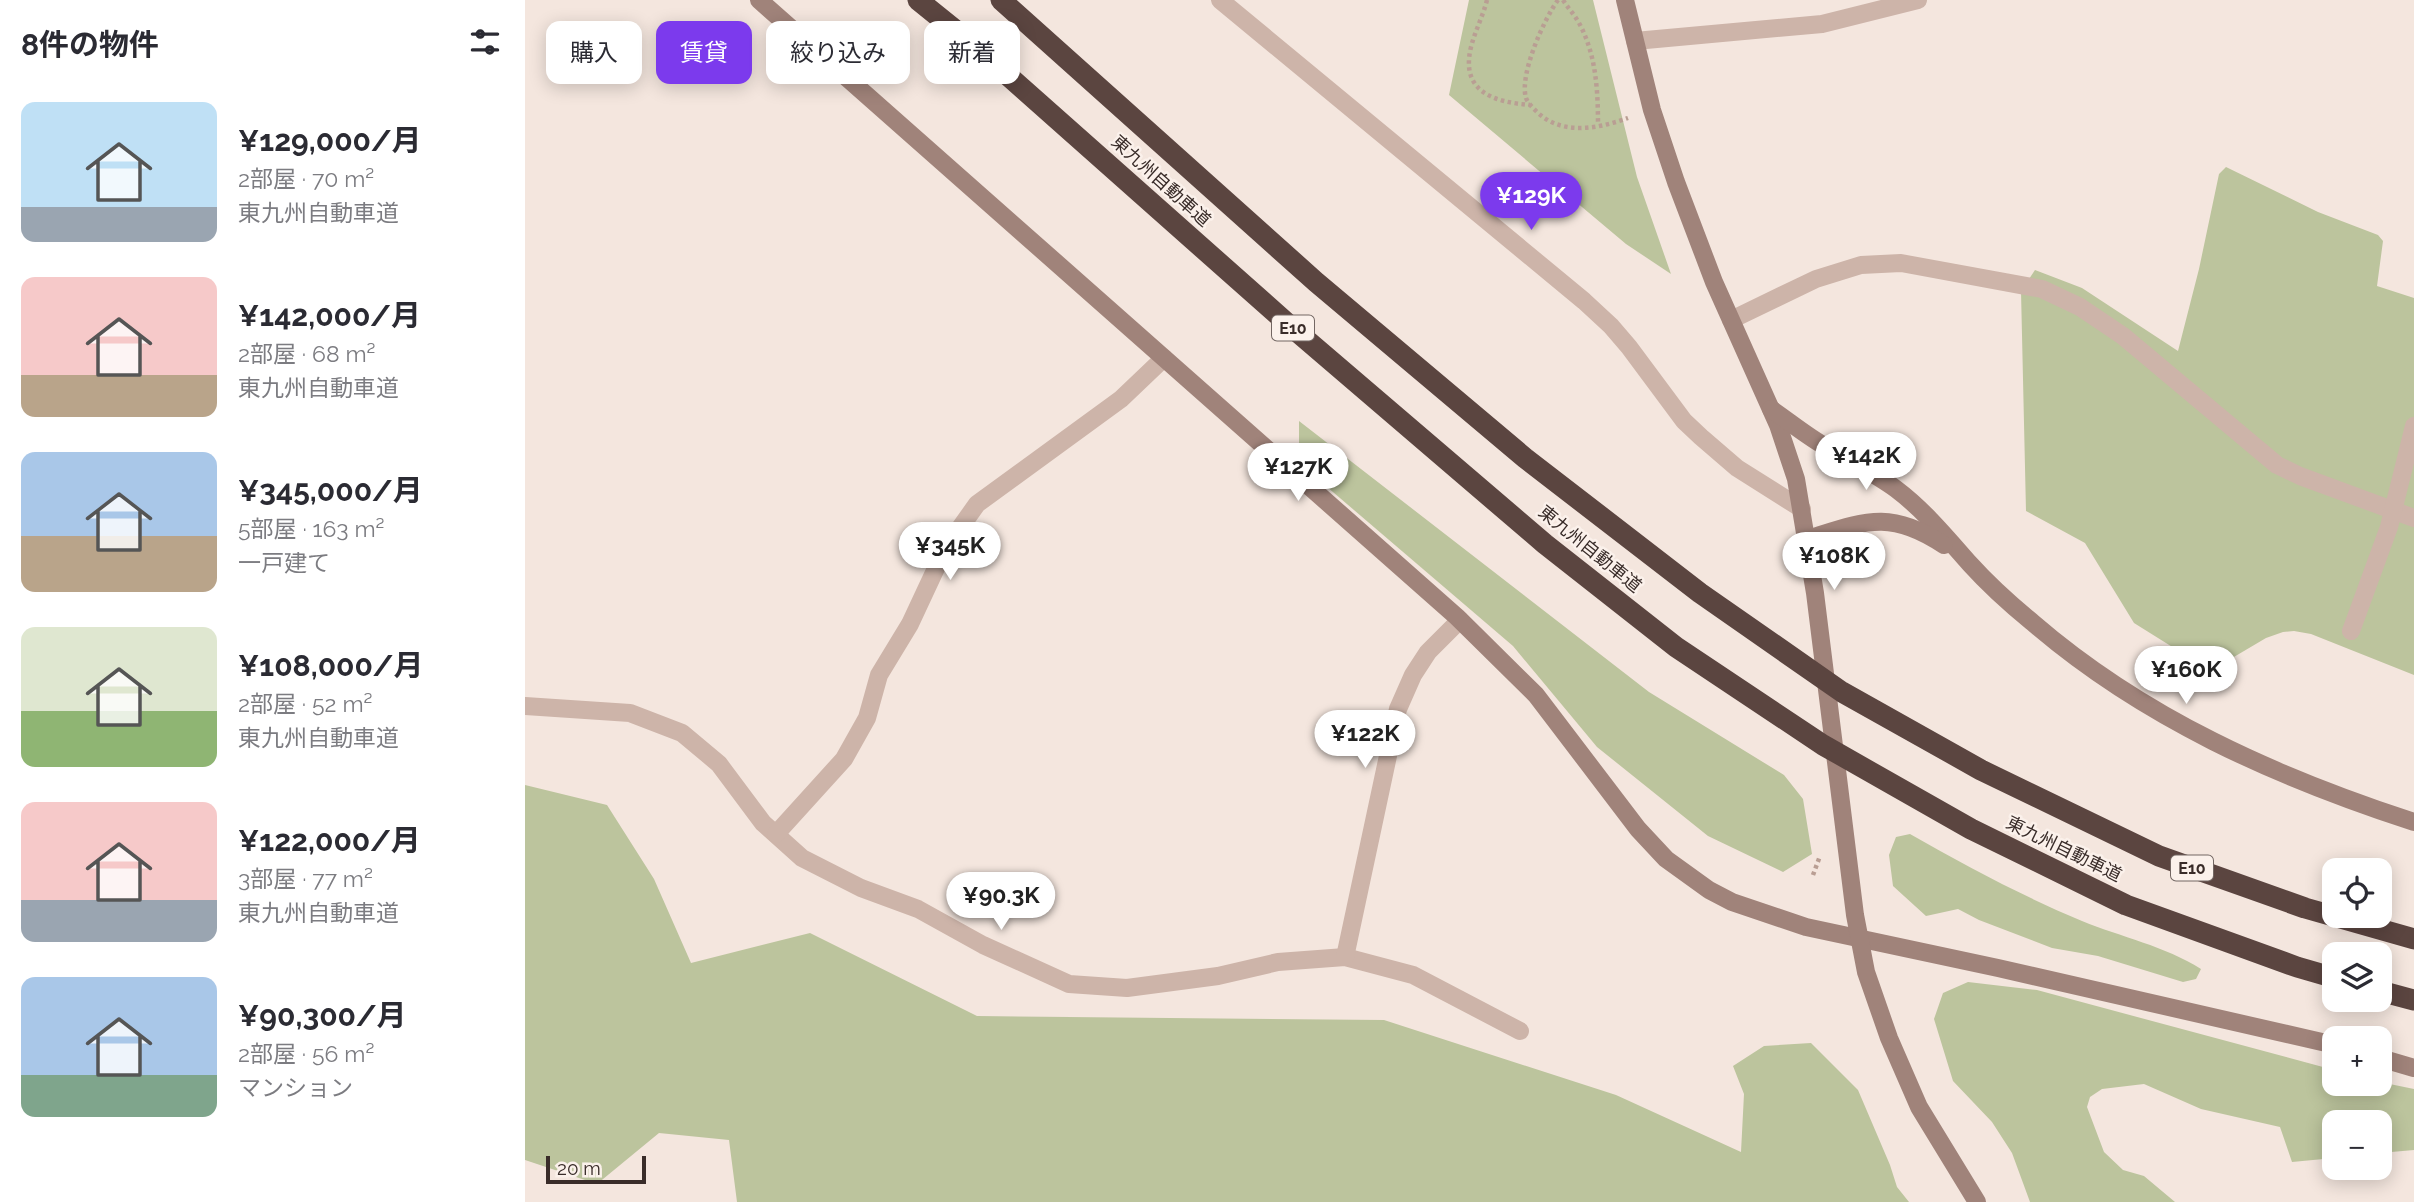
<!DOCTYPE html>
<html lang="ja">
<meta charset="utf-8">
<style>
:root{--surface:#fff;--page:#f2f2f3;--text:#2b2b33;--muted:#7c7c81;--accent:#7c3aed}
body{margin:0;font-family:Raleway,"Noto Sans JP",sans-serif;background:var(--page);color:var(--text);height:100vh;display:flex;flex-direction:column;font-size:26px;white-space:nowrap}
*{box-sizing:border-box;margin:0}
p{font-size:23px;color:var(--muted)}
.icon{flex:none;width:38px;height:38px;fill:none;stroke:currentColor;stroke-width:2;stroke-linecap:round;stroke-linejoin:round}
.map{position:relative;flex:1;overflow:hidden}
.side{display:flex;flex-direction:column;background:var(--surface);width:525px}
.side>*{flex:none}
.guide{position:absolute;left:21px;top:21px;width:665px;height:63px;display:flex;gap:14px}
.controls{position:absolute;left:1797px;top:858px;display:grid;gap:14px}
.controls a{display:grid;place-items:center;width:70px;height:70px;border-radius:14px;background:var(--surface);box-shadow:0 4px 18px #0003;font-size:35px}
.scale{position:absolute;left:21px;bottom:18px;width:100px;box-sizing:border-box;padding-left:7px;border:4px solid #392c29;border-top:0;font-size:19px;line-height:24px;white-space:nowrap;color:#392c29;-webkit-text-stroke:5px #fbf1eb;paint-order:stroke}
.price{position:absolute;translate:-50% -60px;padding:0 16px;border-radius:24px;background:#fff;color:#222;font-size:23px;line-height:46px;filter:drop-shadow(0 2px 4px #0008)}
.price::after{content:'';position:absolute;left:50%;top:42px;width:21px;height:16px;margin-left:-10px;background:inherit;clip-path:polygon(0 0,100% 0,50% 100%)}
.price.selected{background:var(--accent);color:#fff}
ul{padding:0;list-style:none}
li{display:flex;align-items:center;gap:21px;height:175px;padding:0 21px}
li span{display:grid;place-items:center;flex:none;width:196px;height:140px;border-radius:14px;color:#555}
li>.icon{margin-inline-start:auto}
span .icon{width:84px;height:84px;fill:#fffc;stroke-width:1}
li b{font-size:30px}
h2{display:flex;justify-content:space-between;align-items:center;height:84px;padding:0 21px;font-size:30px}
.chip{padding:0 24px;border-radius:14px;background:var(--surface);box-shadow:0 4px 18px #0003;font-size:24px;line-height:63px}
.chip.selected{background:var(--accent);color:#fff}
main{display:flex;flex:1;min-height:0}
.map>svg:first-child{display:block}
.green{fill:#bcc49d}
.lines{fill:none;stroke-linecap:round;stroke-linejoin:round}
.path{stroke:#b99e93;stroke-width:4.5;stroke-dasharray:3.5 3.5;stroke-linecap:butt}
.lane{stroke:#cdb4a9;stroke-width:18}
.street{stroke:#cdb4a9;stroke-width:18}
.secondary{stroke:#a0837a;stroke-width:18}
.highway{stroke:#5b4540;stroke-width:21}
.labels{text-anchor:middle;stroke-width:5;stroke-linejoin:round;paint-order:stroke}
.shield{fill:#fbf1eb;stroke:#736763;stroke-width:2}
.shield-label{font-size:16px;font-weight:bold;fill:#392c29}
.street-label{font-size:18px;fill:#392c29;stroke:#fbf1eb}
</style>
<main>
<section class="side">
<h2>8件の物件<svg class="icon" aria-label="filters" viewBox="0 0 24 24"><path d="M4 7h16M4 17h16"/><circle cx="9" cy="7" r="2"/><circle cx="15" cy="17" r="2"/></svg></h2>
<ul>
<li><span style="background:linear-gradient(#bfe0f5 75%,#9aa5b1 0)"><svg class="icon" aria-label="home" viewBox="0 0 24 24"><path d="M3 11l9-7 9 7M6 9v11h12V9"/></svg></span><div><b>¥129,000/月</b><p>2部屋 · 70 m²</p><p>東九州自動車道</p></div></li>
<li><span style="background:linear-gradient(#f6c9c9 70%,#b9a48a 0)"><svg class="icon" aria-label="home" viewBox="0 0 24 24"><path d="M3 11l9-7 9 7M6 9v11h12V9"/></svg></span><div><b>¥142,000/月</b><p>2部屋 · 68 m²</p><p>東九州自動車道</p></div></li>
<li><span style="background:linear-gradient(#a9c7e8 60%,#b9a48a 0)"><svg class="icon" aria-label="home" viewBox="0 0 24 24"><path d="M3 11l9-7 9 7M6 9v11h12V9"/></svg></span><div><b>¥345,000/月</b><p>5部屋 · 163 m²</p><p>一戸建て</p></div></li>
<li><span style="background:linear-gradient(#dfe7d0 60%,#8fb573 0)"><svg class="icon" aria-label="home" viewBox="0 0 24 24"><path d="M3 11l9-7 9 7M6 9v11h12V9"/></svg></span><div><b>¥108,000/月</b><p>2部屋 · 52 m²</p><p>東九州自動車道</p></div></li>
<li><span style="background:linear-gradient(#f6c9c9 70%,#9aa5b1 0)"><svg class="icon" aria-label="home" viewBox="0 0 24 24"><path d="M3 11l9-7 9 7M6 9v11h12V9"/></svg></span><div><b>¥122,000/月</b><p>3部屋 · 77 m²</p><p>東九州自動車道</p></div></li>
<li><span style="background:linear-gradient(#a9c7e8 70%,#7fa58c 0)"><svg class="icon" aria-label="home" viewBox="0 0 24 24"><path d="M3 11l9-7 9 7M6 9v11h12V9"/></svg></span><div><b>¥90,300/月</b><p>2部屋 · 56 m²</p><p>マンション</p></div></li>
</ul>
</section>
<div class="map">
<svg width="1889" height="1202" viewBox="0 0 1889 1202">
<rect width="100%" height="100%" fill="#f4e6de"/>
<g class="green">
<path d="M944 0H1068L1112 177 1146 274 1101 244 924 95Z"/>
<path d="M1701 167 1793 212 1853 235 1858 241 1852 286 1889 298V675L1786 634 1769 631 1758 632 1741 638 1697 664 1688 666 1673 663 1609 623 1560 543 1501 511 1496 291 1510 270 1557 288 1653 351 1674 269 1694 174Z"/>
<path d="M774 421 1124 692 1259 775 1278 799 1287 854 1258 872 1183 836 1072 747 988 646 774 463Z"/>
<path d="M0 785 82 805 129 879 166 963 285 933 452 1016 859 1020 1091 1095 1216 1152 1219 1094 1208 1066 1239 1046 1286 1043 1333 1090 1365 1165 1372 1187 1384 1202H212L204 1140 134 1133 72 1184 0 1160Z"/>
<path d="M1385 834C1441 866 1497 896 1557 921 1596 937 1640 946 1676 969L1671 979 1658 982 1573 956 1527 948 1454 920 1433 909 1401 916 1368 886 1364 855 1371 837Z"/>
<path d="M1443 982 1512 990 1809 1070 1810 1083 1855 1082 1889 1089V1150L1855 1153V1122H1810L1809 1158 1767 1162 1755 1127 1676 1109 1619 1084 1577 1089 1565 1097 1562 1107 1579 1152 1598 1170 1619 1176 1650 1202H1505L1487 1153 1467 1122 1428 1081 1409 1019 1418 993Z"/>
</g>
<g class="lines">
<g class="path">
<path d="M962 0C958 16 950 31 946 47 935 92 969 102 1005 105"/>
<path d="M1033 0C1019 19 994 75 1001 98 1003 103 1007 107 1011 111 1036 136 1072 129 1103 118"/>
<path d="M1038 0C1043 8 1049 14 1054 23 1071 54 1073 90 1073 125"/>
<path d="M1288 875 1295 856"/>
</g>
<g class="lane">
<path d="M1206 320 1291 279 1336 265 1376 263 1517 289 1555 307 1598 336 1752 465 1775 476 1889 518"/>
<path d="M1826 631 1864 527 1889 426"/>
</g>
<g class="street">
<path d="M695 0 1059 301 1086 326 1104 347 1159 421 1176 437 1212 468 1277 509"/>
<path d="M1110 41 1297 24 1393 0"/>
<path d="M0 706 105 713 157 733 194 764 238 823 277 858 336 888 393 909 458 945 544 984 602 988 693 976 753 962 820 957 888 975 995 1031"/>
<path d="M251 834 319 759 342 718 354 675 385 624 420 549 452 504 596 399 639 358"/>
<path d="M820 957 873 709 888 675 903 652 935 620"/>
</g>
<g class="secondary">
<path d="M234 0 932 617 1011 695 1113 829 1141 859 1184 890 1207 902 1281 927 1473 968 1810 1045"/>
<path d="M1100 0 1127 110 1151 182 1189 282 1253 425 1271 479 1290 593 1330 915 1341 972 1364 1038 1394 1107 1452 1202"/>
<path d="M1246 409C1265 422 1283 437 1303 448 1326 462 1349 473 1371 489 1399 510 1422 538 1445 564 1464 585 1485 604 1507 622 1618 718 1751 777 1889 822"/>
<path d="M1282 539C1340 521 1365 509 1419 545"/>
<path d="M1855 1058 1889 1068"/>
</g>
<g class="highway">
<path d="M393 0 445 42 763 324 1020 544 1151 647 1298 745 1446 829 1601 905 1772 967 1810 978"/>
<path d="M476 0 791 282 1000 458 1175 593 1317 692 1456 770 1634 856 1780 908 1889 939"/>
<path d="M1855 991 1889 1000"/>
</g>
</g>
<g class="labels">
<g class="shield">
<rect x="747" y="315.5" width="42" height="25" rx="5"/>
<rect x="1646" y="855.5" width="42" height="25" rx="5"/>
</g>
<g class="shield-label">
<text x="768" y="334">E10</text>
<text x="1667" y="874">E10</text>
</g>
<g class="street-label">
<text transform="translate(636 181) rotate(42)" y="6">東九州自動車道</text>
<text transform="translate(1065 549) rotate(39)" y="6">東九州自動車道</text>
<text transform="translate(1539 849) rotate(26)" y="6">東九州自動車道</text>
</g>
</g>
</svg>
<div class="controls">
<a><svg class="icon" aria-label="locate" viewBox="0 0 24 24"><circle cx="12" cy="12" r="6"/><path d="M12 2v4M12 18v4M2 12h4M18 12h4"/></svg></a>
<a><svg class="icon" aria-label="layers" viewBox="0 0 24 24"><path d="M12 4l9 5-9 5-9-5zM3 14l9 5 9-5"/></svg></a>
<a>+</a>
<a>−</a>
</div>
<div class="scale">20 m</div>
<b class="price selected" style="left:1006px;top:232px">¥129K</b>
<b class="price" style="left:1341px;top:492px">¥142K</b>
<b class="price" style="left:773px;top:503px">¥127K</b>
<b class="price" style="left:425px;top:582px">¥345K</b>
<b class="price" style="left:1309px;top:592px">¥108K</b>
<b class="price" style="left:1661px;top:706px">¥160K</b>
<b class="price" style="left:840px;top:770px">¥122K</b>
<b class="price" style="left:476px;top:932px">¥90.3K</b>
<div class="guide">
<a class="chip">購入</a>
<a class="chip selected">賃貸</a>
<a class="chip">絞り込み</a>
<a class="chip">新着</a>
</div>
</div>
</main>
